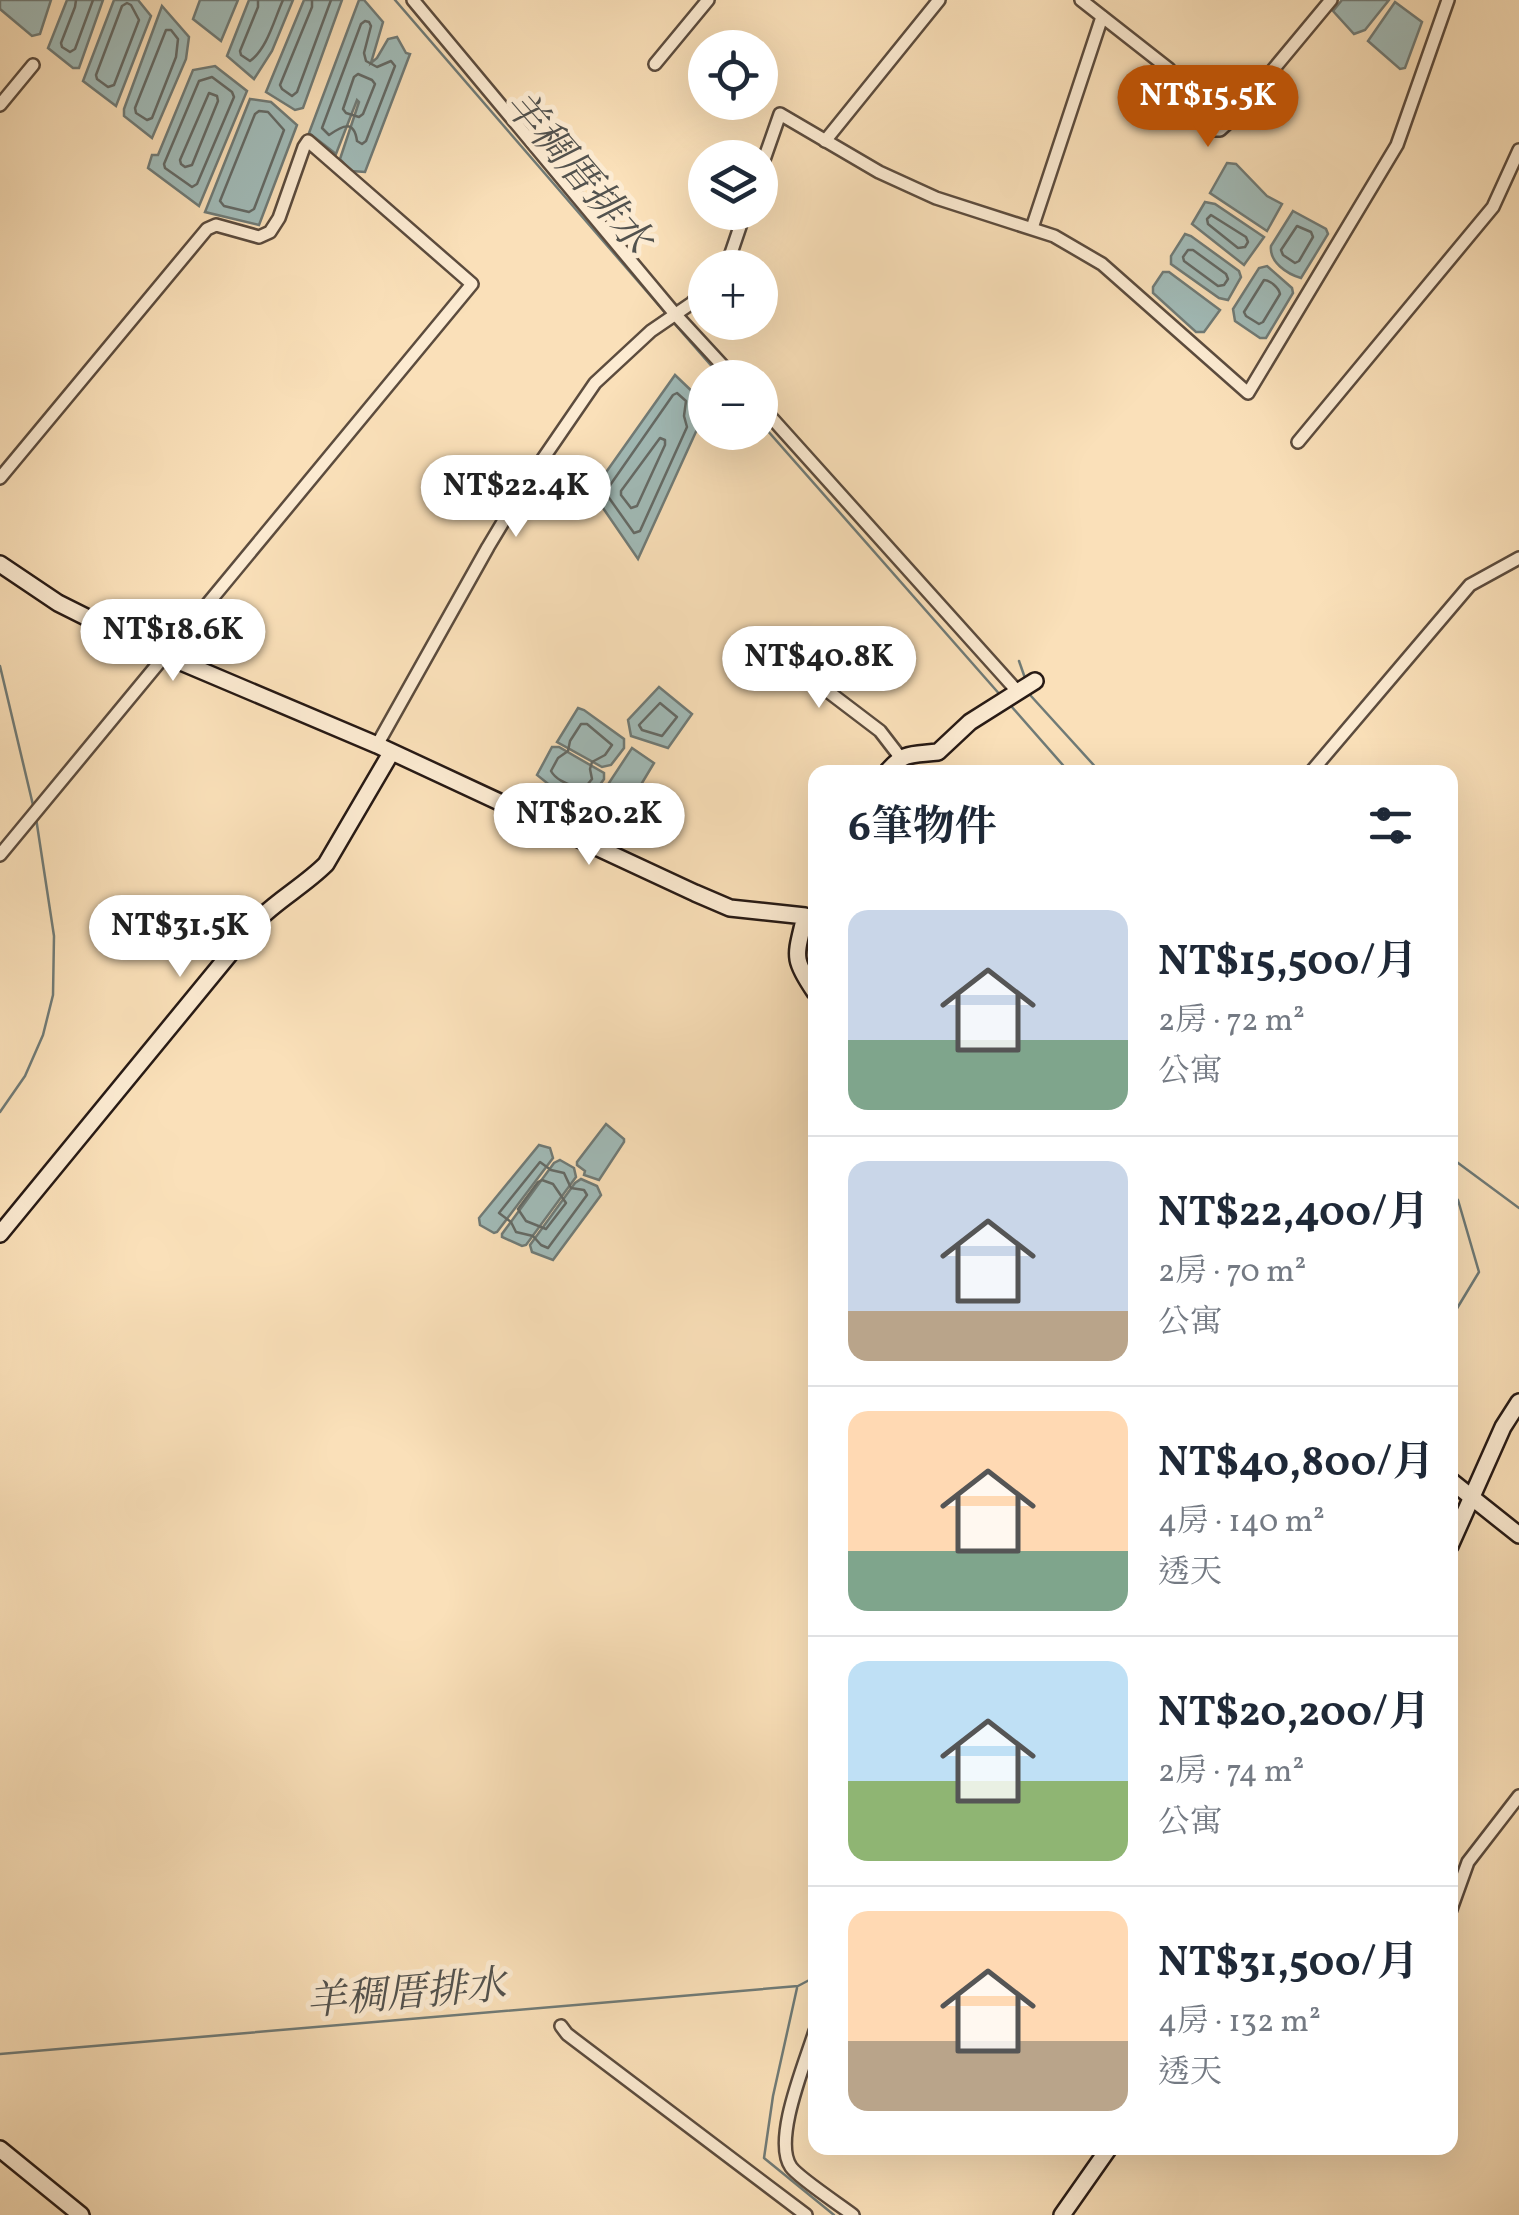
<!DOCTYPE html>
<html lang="zh-TW">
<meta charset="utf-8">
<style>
:root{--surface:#fff;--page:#f2f2f3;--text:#1f2937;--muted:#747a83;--line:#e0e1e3;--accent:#b45309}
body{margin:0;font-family:Vollkorn,"Noto Serif TC",serif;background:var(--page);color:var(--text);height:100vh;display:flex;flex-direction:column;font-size:38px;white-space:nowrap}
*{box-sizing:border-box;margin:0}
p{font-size:32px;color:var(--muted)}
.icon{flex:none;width:55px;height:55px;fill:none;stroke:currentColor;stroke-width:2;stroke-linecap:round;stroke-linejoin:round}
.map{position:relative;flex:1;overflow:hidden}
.drawer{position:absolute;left:808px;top:765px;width:650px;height:1390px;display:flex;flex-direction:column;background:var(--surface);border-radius:20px;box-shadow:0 10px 40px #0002}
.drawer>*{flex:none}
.buttons{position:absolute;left:688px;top:30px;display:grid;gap:20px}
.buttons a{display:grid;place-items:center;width:90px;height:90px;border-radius:50%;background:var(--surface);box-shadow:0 10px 40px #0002;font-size:50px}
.price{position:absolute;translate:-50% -85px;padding:0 22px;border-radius:35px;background:#fff;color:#222;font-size:32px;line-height:65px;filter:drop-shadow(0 2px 5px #0008)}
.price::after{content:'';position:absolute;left:50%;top:60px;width:30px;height:22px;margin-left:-15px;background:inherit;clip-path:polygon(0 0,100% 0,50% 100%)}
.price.on{background:var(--accent);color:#fff}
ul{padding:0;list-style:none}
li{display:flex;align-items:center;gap:30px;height:250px;padding:0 40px}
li+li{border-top:2px solid var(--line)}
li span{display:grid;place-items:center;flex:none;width:280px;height:200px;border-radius:20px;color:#555}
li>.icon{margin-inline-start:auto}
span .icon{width:120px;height:120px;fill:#fffc;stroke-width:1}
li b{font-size:42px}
h2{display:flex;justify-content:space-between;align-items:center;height:120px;padding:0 40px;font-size:42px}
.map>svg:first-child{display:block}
.water{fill:#a1bbb8;stroke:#707b77;stroke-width:2.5}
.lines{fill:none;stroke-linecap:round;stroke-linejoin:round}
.shore{stroke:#646a66;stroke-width:2.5}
.stream{stroke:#707b77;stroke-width:2.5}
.street-casing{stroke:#5c4c3e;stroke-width:16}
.secondary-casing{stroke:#271a15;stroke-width:20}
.street{stroke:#fcebd2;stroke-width:11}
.secondary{stroke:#fcebd2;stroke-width:15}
.labels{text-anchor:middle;stroke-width:10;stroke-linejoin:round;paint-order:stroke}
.water-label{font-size:40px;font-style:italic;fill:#52524e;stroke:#fcebd2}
</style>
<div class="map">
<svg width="1519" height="2215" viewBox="0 0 1519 2215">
<rect width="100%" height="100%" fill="#fae0b9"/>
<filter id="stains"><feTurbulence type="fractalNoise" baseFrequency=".002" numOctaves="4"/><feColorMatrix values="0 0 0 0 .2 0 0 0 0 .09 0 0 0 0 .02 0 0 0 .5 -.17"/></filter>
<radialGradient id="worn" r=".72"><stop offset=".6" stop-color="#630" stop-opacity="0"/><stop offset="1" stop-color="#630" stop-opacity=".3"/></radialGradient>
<g class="water">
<path d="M0 0H51L40 34 32 36 0 9Z"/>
<path d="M67 0H103L79 68H73L48 48Z"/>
<path d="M114 0H138L151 16 116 106 83 81Z"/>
<path d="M200 0H238L221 41 193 19Z"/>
<path d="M249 0H293L272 51 254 79 227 56Z"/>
<path d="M304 0H342L303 108 295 110 266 92Z"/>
<path d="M359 0H364L383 22 371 63 377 58 388 39 397 37 406 53 410 54 365 172 351 171 340 159 359 102 357 100 336 154 309 133Z"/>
<path d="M1342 0H1389L1365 30 1354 34 1333 11Z"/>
<path d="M1395 2 1422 22 1405 68 1400 69 1368 41Z"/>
<path d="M162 6 189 37 186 59 152 138 124 116V109Z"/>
<path d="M215 66 247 91 199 206 148 168 152 155H158L193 70Z"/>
<path d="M250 99 271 102 297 125 259 225 205 212Z"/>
<path d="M1227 163 1236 164 1267 196 1282 204 1267 231 1210 193Z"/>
<path d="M1205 202 1215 204 1264 237 1244 265 1192 224Z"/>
<path d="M1293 211 1326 229 1328 234 1301 278C1287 274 1269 262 1271 246Z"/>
<path d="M1185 234 1191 236 1239 271 1241 277 1228 300 1219 298 1171 264V256Z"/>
<path d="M1267 266 1292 288 1293 293 1266 338H1260L1235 321 1233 309 1259 268Z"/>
<path d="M1163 272H1169L1220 310 1204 332H1196L1153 293V287Z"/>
<path d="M675 375 698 397 694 415 699 425 638 559 592 492Z"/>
<path d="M659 687 692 714 668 748 631 736 628 720Z"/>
<path d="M578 708 584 710 624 739V748L611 765 602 767 557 742Z"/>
<path d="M552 747H559L604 773V779L585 806 566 792 562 795 537 775Z"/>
<path d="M632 748 654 763 615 828 602 841 578 830Z"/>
<path d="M606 1124 624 1139V1142L599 1180 584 1175 585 1171 577 1165V1162Z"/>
<path d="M539 1145 550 1148 553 1158 497 1232 494 1233 480 1225 479 1218Z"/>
<path d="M560 1160 574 1168 576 1177 526 1245 522 1246 502 1237V1234L554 1163Z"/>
<path d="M581 1179 597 1186 601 1195 553 1260 532 1252 530 1245 575 1183Z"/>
</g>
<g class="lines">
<g class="shore">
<path d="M76 0 75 7 61 43 62 47 70 52 75 49 93 0"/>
<path d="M258 0V7L240 51 241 55 250 61C267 49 274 20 283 0"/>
<path d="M312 0V7L280 85 282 89 292 96 297 92 331 0"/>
<path d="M127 3 131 5 139 20 114 85 108 87 97 79 96 75 122 6Z"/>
<path d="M365 21 369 22 371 26 364 53 366 61 377 67 391 61 395 66 366 141 362 144 357 141C354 119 342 126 329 135L322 128 361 24Z"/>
<path d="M166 30H171L178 39 176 57 152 118 147 120 136 113 135 108Z"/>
<path d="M358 74 372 80 375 84 363 114 359 117 346 113 343 109 354 77Z"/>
<path d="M212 77 232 92 234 97 197 184 192 187 165 168 164 164 199 81Z"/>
<path d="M209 93 217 96 218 101 192 165 185 167 181 164 180 160Z"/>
<path d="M259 111 268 112 284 130 254 209 249 212 224 206 220 201 255 114Z"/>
<path d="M1211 215 1246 237 1248 242 1245 247 1238 248 1208 224 1207 219Z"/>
<path d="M1297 226 1311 232 1313 237 1299 261 1295 263 1283 255 1281 250Z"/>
<path d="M1188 250H1193L1226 274 1228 279 1224 285 1218 286 1184 261 1183 257Z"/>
<path d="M1264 280C1270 280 1279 288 1280 294L1263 322 1259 324 1246 316 1244 312Z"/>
<path d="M677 393 686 401 684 416 687 427 640 531 634 533 607 495 606 491 673 395Z"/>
<path d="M660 438 665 440V445L637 506 631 508 621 495V491Z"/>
<path d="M660 703 677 717 662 736 642 730 639 725Z"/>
<path d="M581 724H587L612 745 605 755 592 762 590 769 592 779 583 790C572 785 557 782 551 771L558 758 568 751 570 741Z"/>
<path d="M540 1162 551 1170 564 1173 571 1188 584 1190 587 1195 548 1248 541 1245 533 1236 516 1232 511 1222 499 1213Z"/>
<path d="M542 1180 553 1184 566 1203 546 1229 526 1221 518 1209 538 1182Z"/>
</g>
<g class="stream">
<path d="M395 0 668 316"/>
<path d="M673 322 722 378"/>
<path d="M760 422 1002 697"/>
<path d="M1019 661 1025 678"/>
<path d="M0 666 33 805"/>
<path d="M1029 691 1031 696 1100 772"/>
<path d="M1011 706 1069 772"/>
<path d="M0 1112 25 1076 43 1035 53 995 54 936 36 818"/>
<path d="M1450 1157 1519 1208"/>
<path d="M1450 1191 1458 1200 1479 1272 1450 1320"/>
<path d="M797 1988 773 2096 764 2158 834 2215"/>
<path d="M0 2054 798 1986 815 1977"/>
</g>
<defs>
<g id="street">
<path d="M413 0 675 314 734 378"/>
<path d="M1081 0 1169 69 1176 106 1212 130H1220L1232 119 1331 0"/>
<path d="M655 64 708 0"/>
<path d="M0 105 33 65"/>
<path d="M825 141 939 0"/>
<path d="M760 171 780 114 879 172 936 198 1054 236 1102 264 1248 393 1397 145 1448 0"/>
<path d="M1032 228 1102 17"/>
<path d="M726 268 745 212"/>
<path d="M760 405 1018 692"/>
<path d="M1298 442 1493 207 1519 150"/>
<path d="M0 478 207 229 216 225 259 237 270 232 279 218 304 147 308 141 472 284 0 855"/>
<path d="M763 642 880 731 900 757"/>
<path d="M377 745 488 547 527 482 595 383 651 331 692 303 705 290"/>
<path d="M1311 772 1470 585 1519 558"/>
<path d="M1450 1912 1468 1862 1519 1796"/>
<path d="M561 2026 567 2034 806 2215"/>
<path d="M815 2031C806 2061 772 2140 791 2167 799 2178 840 2205 853 2215"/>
</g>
<g id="secondary">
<path d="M0 564 58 603 148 648 377 745 695 893 730 908 805 916C796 956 791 957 815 992"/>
<path d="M887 772C904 751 913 755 938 752L970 722 1035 681"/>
<path d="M0 1234 256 922C277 900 304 886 326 864L391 753"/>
<path d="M1450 1480 1519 1535"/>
<path d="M1450 1546 1503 1427 1519 1402"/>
<path d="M0 2149 81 2215"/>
<path d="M1062 2215 1109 2148"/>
</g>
</defs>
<use href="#street" class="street-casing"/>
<use href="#secondary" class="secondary-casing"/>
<use href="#street" class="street"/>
<use href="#secondary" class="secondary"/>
</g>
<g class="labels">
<g class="water-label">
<text transform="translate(579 171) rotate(49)" y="14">羊稠厝排水</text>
<text transform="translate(406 1992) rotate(-5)" y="14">羊稠厝排水</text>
</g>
</g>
<rect width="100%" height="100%" filter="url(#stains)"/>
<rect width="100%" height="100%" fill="url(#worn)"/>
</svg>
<div class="buttons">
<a><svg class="icon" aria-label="locate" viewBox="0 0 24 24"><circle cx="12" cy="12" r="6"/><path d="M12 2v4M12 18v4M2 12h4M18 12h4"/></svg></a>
<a><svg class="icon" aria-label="layers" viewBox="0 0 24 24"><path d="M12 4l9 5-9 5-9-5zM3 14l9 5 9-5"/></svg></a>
<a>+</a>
<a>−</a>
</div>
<b class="price on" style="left:1208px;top:150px">NT$15.5K</b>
<b class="price" style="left:516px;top:540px">NT$22.4K</b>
<b class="price" style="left:173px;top:684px">NT$18.6K</b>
<b class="price" style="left:819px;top:711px">NT$40.8K</b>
<b class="price" style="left:589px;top:868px">NT$20.2K</b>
<b class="price" style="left:180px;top:980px">NT$31.5K</b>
<section class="drawer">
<h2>6筆物件<svg class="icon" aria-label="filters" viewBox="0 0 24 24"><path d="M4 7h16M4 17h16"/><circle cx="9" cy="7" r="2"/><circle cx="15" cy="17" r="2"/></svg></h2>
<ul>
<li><span style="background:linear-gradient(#c9d6e8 65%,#7fa58c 0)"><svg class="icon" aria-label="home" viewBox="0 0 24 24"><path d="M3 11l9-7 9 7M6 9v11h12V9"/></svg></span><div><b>NT$15,500/月</b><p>2房 · 72 m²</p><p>公寓</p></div></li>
<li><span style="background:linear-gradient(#c9d6e8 75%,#b9a48a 0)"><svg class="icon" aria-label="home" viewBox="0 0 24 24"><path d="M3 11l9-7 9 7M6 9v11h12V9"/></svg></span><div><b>NT$22,400/月</b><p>2房 · 70 m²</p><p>公寓</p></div></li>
<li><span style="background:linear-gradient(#ffd9b3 70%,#7fa58c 0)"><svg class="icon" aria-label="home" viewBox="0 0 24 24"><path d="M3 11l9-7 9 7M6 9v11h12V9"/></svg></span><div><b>NT$40,800/月</b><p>4房 · 140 m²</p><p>透天</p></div></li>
<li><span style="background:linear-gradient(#bfe0f5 60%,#8fb573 0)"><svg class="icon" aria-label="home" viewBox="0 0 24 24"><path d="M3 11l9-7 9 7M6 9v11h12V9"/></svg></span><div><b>NT$20,200/月</b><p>2房 · 74 m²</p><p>公寓</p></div></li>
<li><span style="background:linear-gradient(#ffd9b3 65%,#b9a48a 0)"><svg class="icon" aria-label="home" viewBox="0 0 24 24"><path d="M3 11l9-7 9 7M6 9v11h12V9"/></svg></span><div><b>NT$31,500/月</b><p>4房 · 132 m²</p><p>透天</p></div></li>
</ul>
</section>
</div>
